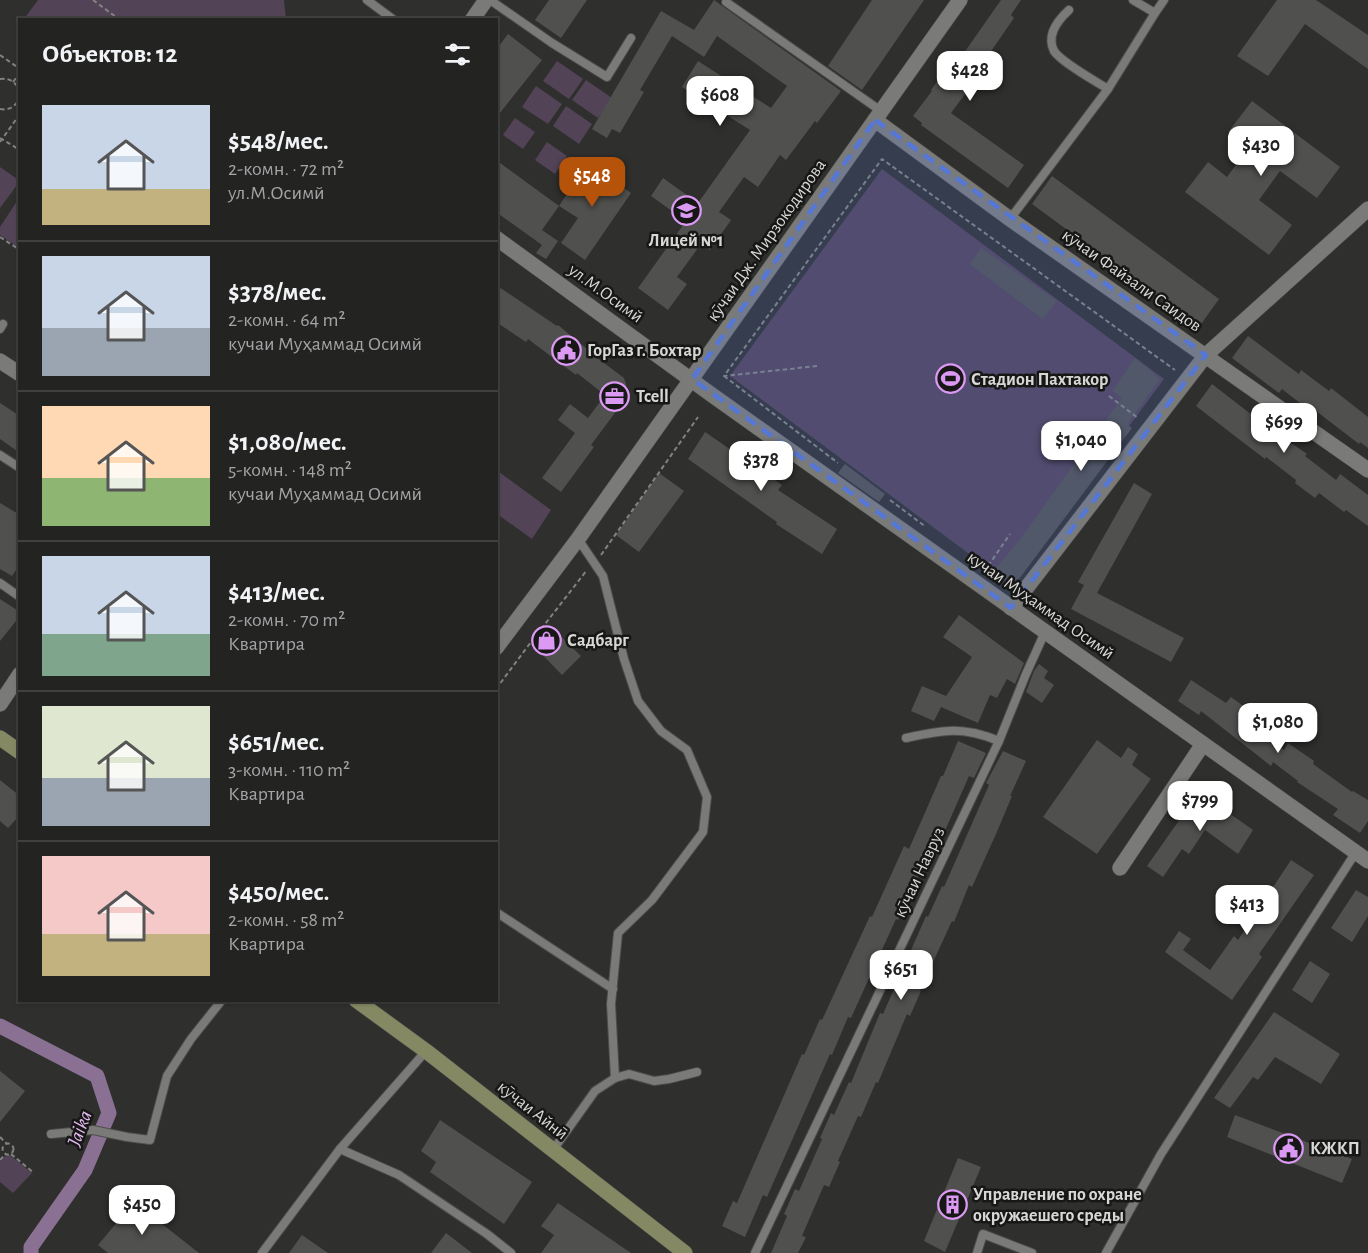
<!DOCTYPE html>
<html lang="ru">
<meta charset="utf-8">
<style>
:root{--surface:#232322;--page:#2b2b2a;--text:#f1f3f6;--muted:#a3a4a5;--line:#404040;--accent:#b45309}
body{margin:0;font-family:"Alegreya Sans",sans-serif;background:var(--page);color:var(--text);height:100vh;display:flex;flex-direction:column;font-size:22px;white-space:nowrap}
*{box-sizing:border-box;margin:0}
p{font-size:20px;color:var(--muted)}
.icon{flex:none;width:33px;height:33px;fill:none;stroke:currentColor;stroke-width:2;stroke-linecap:round;stroke-linejoin:round}
.map{position:relative;flex:1;overflow:hidden}
.details{position:absolute;left:18px;top:18px;width:480px;height:984px;display:flex;flex-direction:column;background:var(--surface);border-radius:0px;box-shadow:0 2px 4px #0004,0 0 0 2px var(--line)}
.details>*{flex:none}
.price{position:absolute;translate:-50% -51px;padding:0 14px;border-radius:12px;background:#fff;color:#222;font-size:20px;line-height:39px;filter:drop-shadow(0 2px 3px #0008)}
.price::after{content:'';position:absolute;left:50%;top:36px;width:18px;height:14px;margin-left:-9px;background:inherit;clip-path:polygon(0 0,100% 0,50% 100%)}
.price.selected{background:var(--accent);color:#fff}
ul{padding:0;list-style:none}
li{display:flex;align-items:center;gap:18px;height:150px;padding:0 24px}
li+li{border-top:2px solid var(--line)}
li span{display:grid;place-items:center;flex:none;width:168px;height:120px;border-radius:0px;color:#555}
li>.icon{margin-inline-start:auto}
span .icon{width:72px;height:72px;fill:#fffc;stroke-width:1}
li b{font-size:26px}
h2{display:flex;justify-content:space-between;align-items:center;height:72px;padding:0 24px;font-size:26px}
.map>svg:first-child{display:block}
.green{fill:#524357}
.lines{fill:none;stroke-linecap:round;stroke-linejoin:round}
.canal{stroke:#8a7193;stroke-width:15}
.building{fill:#50514e}
.service-casing{stroke:#4d4d4b;stroke-width:10}
.minor-casing{stroke:#4d4d4b;stroke-width:16}
.tertiary-casing{stroke:#4d4d4b;stroke-width:16}
.secondary-casing{stroke:#4d4d4b;stroke-width:16}
.path{stroke:#828281;stroke-width:2;stroke-dasharray:4.5 3;stroke-linecap:butt}
.service{stroke:#7a7b78;stroke-width:8}
.minor{stroke:#7a7b78;stroke-width:15}
.tertiary{stroke:#7a7b78;stroke-width:15}
.secondary{stroke:#848863;stroke-width:15}
.marked{fill:#5577d7;fill-opacity:0.2;stroke:#5577d7;stroke-width:4.5;stroke-dasharray:12 8;stroke-linejoin:round}
.labels{text-anchor:middle;stroke-width:5;stroke-linejoin:round;paint-order:stroke}
.poi-label{font-size:18px;font-weight:bold;fill:#d7d7d6;stroke:#171716;text-anchor:start}
.street-label{font-size:18px;fill:#d7d7d6;stroke:#171716}
.water-label{font-size:20px;font-style:italic;fill:#e2b9f1;stroke:#171716}
</style>
<div class="map">
<svg width="1368" height="1253" viewBox="0 0 1368 1253">
<rect width="100%" height="100%" fill="#2f2f2d"/>
<g class="green">
<path d="M38 0H284L286 19H24Z"/>
<path d="M557 61 583 79 569 99 543 81Z"/>
<path d="M586 80 612 98 598 118 572 100Z"/>
<path d="M536 86 562 104 548 124 522 107Z"/>
<path d="M566 106 592 124 579 144 553 126Z"/>
<path d="M515 118 535 132 523 149 503 135Z"/>
<path d="M547 142 567 156 555 174 535 160Z"/>
<path d="M0 167 20 181 0 208Z"/>
<path d="M882 169 1164 379 1011 585 730 376Z"/>
<path d="M19 198V248L0 235V227Z"/>
<path d="M499 472 551 510 532 539 497 514V475Z"/>
<path d="M6 1155H10L32 1173 13 1193 0 1182V1162Z"/>
</g>
<g class="lines">
<path class="canal" d="M0 1026 97 1076 109 1113 85 1170 31 1247V1253"/>
</g>
<g class="building">
<path d="M549 0H587L561 38 535 20Z"/>
<path d="M714 0 841 91 817 123 815 121 786 160 780 155 758 187 744 177 719 212 731 220 710 250 701 244 677 277 687 284 668 310 638 288 686 221 651 196 663 178 698 203 750 130 682 87 698 61 771 108 787 86 717 36 704 57 672 36 640 90 644 92 620 133 612 129 607 138 592 129 661 11 694 30Z"/>
<path d="M872 0H924L862 90 828 66Z"/>
<path d="M1001 0H1021L1011 15 1014 18 976 73 979 75 951 113 1024 165 1008 188 921 125 922 123 913 116 932 91 931 90 955 57 959 60Z"/>
<path d="M1277 0H1316L1368 35V69L1305 24 1268 76 1237 56Z"/>
<path d="M508 34 542 60 496 118V50Z"/>
<path d="M1252 101 1340 167 1317 198 1280 171 1259 200 1292 225 1269 255 1185 192 1208 162 1227 177 1249 147 1229 131Z"/>
<path d="M496 160 559 206 542 230 558 241 546 259 536 253 542 245 496 212Z"/>
<path d="M589 161 604 171 603 173 631 193 585 260 561 243 578 218 559 206Z"/>
<path d="M1052 176 1219 299 1199 327 1032 204Z"/>
<path d="M981 248 1057 301 1043 319 970 264Z"/>
<path d="M496 285 557 326 558 325 592 353V354L624 378 626 384V398L591 445 594 447 561 492 542 478 575 433 558 420 570 404 588 418 605 395 577 373 576 375 528 339 526 342 496 322Z"/>
<path d="M1248 336 1299 374 1301 370 1329 391 1331 388 1368 417V448L1360 442 1359 444 1307 404 1305 407 1282 389 1279 393 1232 358Z"/>
<path d="M1135 358 1160 379 1127 424 1132 428 1013 587 993 572 1021 538 1122 398 1113 391Z"/>
<path d="M1212 384 1261 422 1307 454 1305 456 1336 480 1340 474 1368 495V526L1346 510 1344 512 1319 493 1315 498 1295 483 1296 480 1266 457 1265 459 1240 440 1196 406Z"/>
<path d="M0 403 20 416V453L0 439Z"/>
<path d="M705 432 782 485 778 490 837 529 822 554 776 524 777 522 688 459Z"/>
<path d="M845 464 885 494 879 502 838 473Z"/>
<path d="M659 473 684 491 639 552 616 535Z"/>
<path d="M1134 483 1152 494 1097 593 1184 638 1171 662 1071 609 1084 585 1078 582Z"/>
<path d="M0 503 20 515V564L12 576 0 569Z"/>
<path d="M0 599 20 612V616L0 641Z"/>
<path d="M959 615 1024 663 1015 684 1007 679 997 698 990 695 978 723 941 707 934 721 911 711 922 686 946 696 972 657 943 637Z"/>
<path d="M553 629 581 656 562 675 535 647Z"/>
<path d="M1039 664 1048 671 1044 678 1054 685 1042 703 1026 692 1034 671Z"/>
<path d="M1191 680 1226 703 1231 697 1258 717 1251 725 1284 750 1288 743 1314 761 1313 764 1352 792 1353 791 1368 800V821L1360 833 1333 815 1338 809 1297 782 1298 781 1273 762 1271 766 1201 711 1199 715 1178 701Z"/>
<path d="M1097 740 1121 758 1128 747 1138 754 1132 765 1151 779 1097 854 1043 817Z"/>
<path d="M958 741 986 753 974 778 969 776 937 849 932 846 898 920 896 919 851 1018 848 1017 832 1055 830 1054 767 1197 763 1195 745 1237 722 1226 733 1201 737 1203 802 1054 804 1055 820 1019 822 1020 870 916 872 917 904 846 909 849 941 776H943Z"/>
<path d="M1003 751 1026 761 1010 796H1012L996 834 972 887 969 885 954 922 952 921 920 990 921 991 910 1016 907 1014 878 1083 876 1082 861 1117 858 1116 838 1161 840 1162 829 1187 824 1185 802 1236 806 1237 798 1253H771L787 1216 784 1214 795 1189 799 1191 822 1139 820 1138 831 1113 834 1115 849 1082 851 1083 880 1013 883 1014 926 916 928 917 942 886 944 887 989 785 986 783Z"/>
<path d="M0 780 20 796V815L8 828 0 821Z"/>
<path d="M1199 792 1253 830 1238 854 1205 830 1189 854 1182 849 1163 877 1147 866Z"/>
<path d="M1291 860 1314 875 1259 954 1262 957 1232 1000 1165 952 1179 931 1191 939 1183 950 1210 970 1234 936 1238 940Z"/>
<path d="M1356 890 1368 897V916L1352 942 1331 928Z"/>
<path d="M1310 961 1330 974 1312 1003 1292 990Z"/>
<path d="M1274 1012 1340 1054 1321 1084 1275 1057 1258 1080 1253 1077 1230 1108 1214 1098Z"/>
<path d="M0 1071 25 1091 0 1122Z"/>
<path d="M1235 1115 1352 1159 1342 1183 1227 1137Z"/>
<path d="M440 1120 532 1182 504 1224 430 1172 436 1162 421 1151Z"/>
<path d="M958 1158 981 1167 945 1252 924 1241Z"/>
<path d="M134 1202 199 1253H108L98 1245Z"/>
<path d="M558 1203 631 1253H541L554 1235 541 1226Z"/>
<path d="M446 1233 472 1253H431Z"/>
<path d="M302 1235 328 1253H289Z"/>
</g>
<g class="lines">
<defs>
<g id="service">
<path d="M367 0 394 20"/>
<path d="M490 0 552 43 607 77 631 38"/>
<path d="M1133 0 1155 13 1164 0"/>
<path d="M726 2 881 111"/>
<path d="M1069 10C1058 20 1046 35 1054 51 1061 62 1095 81 1108 89"/>
<path d="M1010 219 1108 89 1155 13"/>
<path d="M0 329 3 324"/>
<path d="M0 455 20 468"/>
<path d="M578 539 603 576 624 659 638 701 661 731 687 750 707 797 703 832 652 900 618 933 611 1004 615 1078"/>
<path d="M0 583 20 597"/>
<path d="M906 738C944 730 962 726 999 741"/>
<path d="M496 912 613 989"/>
<path d="M51 1134 93 1130 127 1137 150 1140 167 1076 191 1039 222 1000"/>
<path d="M340 1149 399 1175 487 1234 511 1253"/>
<path d="M553 1150 595 1091 615 1078 629 1074 654 1081 669 1079 697 1072"/>
<path d="M262 1253 340 1149 426 1051"/>
<path d="M755 1253 999 741 1026 674 1045 632"/>
<path d="M977 1253 983 1234 1032 1253"/>
<path d="M1106 1253 1161 1154 1356 852"/>
</g>
<g id="minor">
<path d="M875 120 1010 219 1368 470"/>
<path d="M496 238 712 395 1368 861"/>
<path d="M0 361 20 374"/>
<path d="M1011 608 1206 355 1368 209"/>
<path d="M1120 868 1203 744"/>
</g>
<g id="tertiary">
<path d="M472 20 486 0"/>
<path d="M496 648 578 539 960 0"/>
<path d="M0 704 20 674"/>
</g>
<g id="secondary">
<path d="M0 738 20 752"/>
<path d="M356 1000 426 1051 685 1253"/>
</g>
</defs>
<use href="#service" class="service-casing"/>
<use href="#minor" class="minor-casing"/>
<use href="#tertiary" class="tertiary-casing"/>
<use href="#secondary" class="secondary-casing"/>
<g class="path">
<path d="M93 0 120 20"/>
<path d="M0 55 20 69"/>
<path d="M0 79C10 78 17 82 20 93"/>
<path d="M13 82 20 73"/>
<path d="M0 109C10 111 18 105 20 95"/>
<path d="M0 138 20 150"/>
<path d="M0 142 20 114"/>
<path d="M0 237 20 250"/>
<path d="M817 366 724 376 882 159 1175 370"/>
<path d="M724 376 838 463"/>
<path d="M1109 396 1138 418"/>
<path d="M890 500 926 527"/>
<path d="M601 555 698 417"/>
<path d="M984 572 1010 534"/>
<path d="M496 689 528 646 587 570"/>
<path d="M0 1137 7 1144"/>
<circle cx="8" cy="1149" r="5.5"/>
<path d="M11 1154 34 1173"/>
<path d="M0 1160 6 1154"/>
</g>
<use href="#service" class="service"/>
<use href="#minor" class="minor"/>
<use href="#tertiary" class="tertiary"/>
<use href="#secondary" class="secondary"/>
</g>
<path class="marked" d="M875 120 1206 355 1011 608 692 379Z"/>
<defs>
<symbol id="school-ring" viewBox="-11 -11 22 22"><circle r="9.5" fill="#171716" stroke="#dc99f4" stroke-width="1.5"/><path d="M0-5L7-2L0 1L-7-2ZM-4 1L0 2.5L4 1V4Q0 6-4 4Z" fill="#dc99f4"/></symbol>
<symbol id="civic-ring" viewBox="-11 -11 22 22"><circle r="9.5" fill="#171716" stroke="#dc99f4" stroke-width="1.5"/><path d="M-.6-6.5H3V-4.5H.6V-3L4-1V1h2V6H-6V1h2V-1L-.6-3ZM-1.2 2.5V6h2.4V2.5Z" fill="#dc99f4"/></symbol>
<symbol id="stadium-ring" viewBox="-11 -11 22 22"><circle r="9.5" fill="#171716" stroke="#dc99f4" stroke-width="1.5"/><path d="M0-5a6.5 5 0 1 0 0 10a6.5 5 0 1 0 0-10ZM-3.5-1.8h7v3.6h-7Z" fill="#dc99f4"/></symbol>
<symbol id="office-ring" viewBox="-11 -11 22 22"><circle r="9.5" fill="#171716" stroke="#dc99f4" stroke-width="1.5"/><path d="M-6-3h4V-5.5h4V-3h4V5H-6ZM-1-4.5V-3h2v-1.5ZM-6 0V1H6V0Z" fill="#dc99f4"/></symbol>
<symbol id="shop-ring" viewBox="-11 -11 22 22"><circle r="9.5" fill="#171716" stroke="#dc99f4" stroke-width="1.5"/><path d="M-5-2.5h2.3a2.7 3.5 0 0 1 5.4 0H5L5.5 6h-11ZM-1.5-2.5h3a1.5 2.3 0 0 0-3 0Z" fill="#dc99f4"/></symbol>
<symbol id="building-ring" viewBox="-11 -11 22 22"><circle r="9.5" fill="#171716" stroke="#dc99f4" stroke-width="1.5"/><path d="M-4-6H4V6H1V3H-1V6H-4ZM-2.5-4.3h1.7v1.8h-1.7ZM.8-4.3h1.7v1.8H.8ZM-2.5-1h1.7V.8h-1.7ZM.8-1h1.7V.8H.8Z" fill="#dc99f4"/></symbol>
</defs>
<g fill-rule="evenodd">
<use href="#school-ring" x="670" y="194" width="33" height="33"/>
<use href="#civic-ring" x="550" y="334" width="33" height="33"/>
<use href="#stadium-ring" x="934" y="362" width="33" height="33"/>
<use href="#office-ring" x="598" y="380" width="33" height="33"/>
<use href="#shop-ring" x="530" y="624" width="33" height="33"/>
<use href="#civic-ring" x="1272" y="1132" width="33" height="33"/>
<use href="#building-ring" x="936" y="1188" width="33" height="33"/>
</g>
<g class="labels">
<g class="poi-label">
<text x="686" y="246" text-anchor="middle">Лицей №1</text>
<text x="587" y="356">ГорГаз г. Бохтар</text>
<text x="971" y="385">Стадион Пахтакор</text>
<text x="636" y="402">Tcell</text>
<text x="567" y="646">Садбарг</text>
<text x="1310" y="1154">КЖКП</text>
<text x="973" y="1200">Управление по охране<tspan x="973" dy="21">окружаешего среды</tspan></text>
</g>
<g class="street-label">
<text transform="translate(766 240) rotate(-55)" y="6">кӯчаи Дж. Мирзокодирова</text>
<text transform="translate(1132 280) rotate(35)" y="6">кӯчаи Файзали Саидов</text>
<text transform="translate(606 293) rotate(36)" y="6">ул.М.Осимй</text>
<text transform="translate(1041 605) rotate(35)" y="6">кучаи Муҳаммад Осимй</text>
<text transform="translate(919 872) rotate(-65)" y="6">кӯчаи Навруз</text>
<text transform="translate(533 1110) rotate(38)" y="6">кӯчаи Айнӣ</text>
</g>
<g class="water-label">
<text transform="translate(79 1128) rotate(-69)" y="7">Jaika</text>
</g>
</g>
</svg>
<b class="price" style="left:970px;top:102px">$428</b>
<b class="price" style="left:720px;top:127px">$608</b>
<b class="price" style="left:1261px;top:177px">$430</b>
<b class="price selected" style="left:592px;top:208px">$548</b>
<b class="price" style="left:1284px;top:454px">$699</b>
<b class="price" style="left:1081px;top:472px">$1,040</b>
<b class="price" style="left:761px;top:492px">$378</b>
<b class="price" style="left:1278px;top:754px">$1,080</b>
<b class="price" style="left:1200px;top:832px">$799</b>
<b class="price" style="left:1247px;top:936px">$413</b>
<b class="price" style="left:901px;top:1001px">$651</b>
<b class="price" style="left:142px;top:1236px">$450</b>
<section class="details">
<h2>Объектов: 12<svg class="icon" aria-label="filters" viewBox="0 0 24 24"><path d="M4 7h16M4 17h16"/><circle cx="9" cy="7" r="2"/><circle cx="15" cy="17" r="2"/></svg></h2>
<ul>
<li><span style="background:linear-gradient(#c9d6e8 70%,#c2b280 0)"><svg class="icon" aria-label="home" viewBox="0 0 24 24"><path d="M3 11l9-7 9 7M6 9v11h12V9"/></svg></span><div><b>$548/мес.</b><p>2-комн. · 72 m²</p><p>ул.М.Осимй</p></div></li>
<li><span style="background:linear-gradient(#c9d6e8 60%,#9aa5b1 0)"><svg class="icon" aria-label="home" viewBox="0 0 24 24"><path d="M3 11l9-7 9 7M6 9v11h12V9"/></svg></span><div><b>$378/мес.</b><p>2-комн. · 64 m²</p><p>кучаи Муҳаммад Осимй</p></div></li>
<li><span style="background:linear-gradient(#ffd9b3 60%,#8fb573 0)"><svg class="icon" aria-label="home" viewBox="0 0 24 24"><path d="M3 11l9-7 9 7M6 9v11h12V9"/></svg></span><div><b>$1,080/мес.</b><p>5-комн. · 148 m²</p><p>кучаи Муҳаммад Осимй</p></div></li>
<li><span style="background:linear-gradient(#c9d6e8 65%,#7fa58c 0)"><svg class="icon" aria-label="home" viewBox="0 0 24 24"><path d="M3 11l9-7 9 7M6 9v11h12V9"/></svg></span><div><b>$413/мес.</b><p>2-комн. · 70 m²</p><p>Квартира</p></div></li>
<li><span style="background:linear-gradient(#dfe7d0 60%,#9aa5b1 0)"><svg class="icon" aria-label="home" viewBox="0 0 24 24"><path d="M3 11l9-7 9 7M6 9v11h12V9"/></svg></span><div><b>$651/мес.</b><p>3-комн. · 110 m²</p><p>Квартира</p></div></li>
<li><span style="background:linear-gradient(#f6c9c9 65%,#c2b280 0)"><svg class="icon" aria-label="home" viewBox="0 0 24 24"><path d="M3 11l9-7 9 7M6 9v11h12V9"/></svg></span><div><b>$450/мес.</b><p>2-комн. · 58 m²</p><p>Квартира</p></div></li>
</ul>
</section>
</div>
